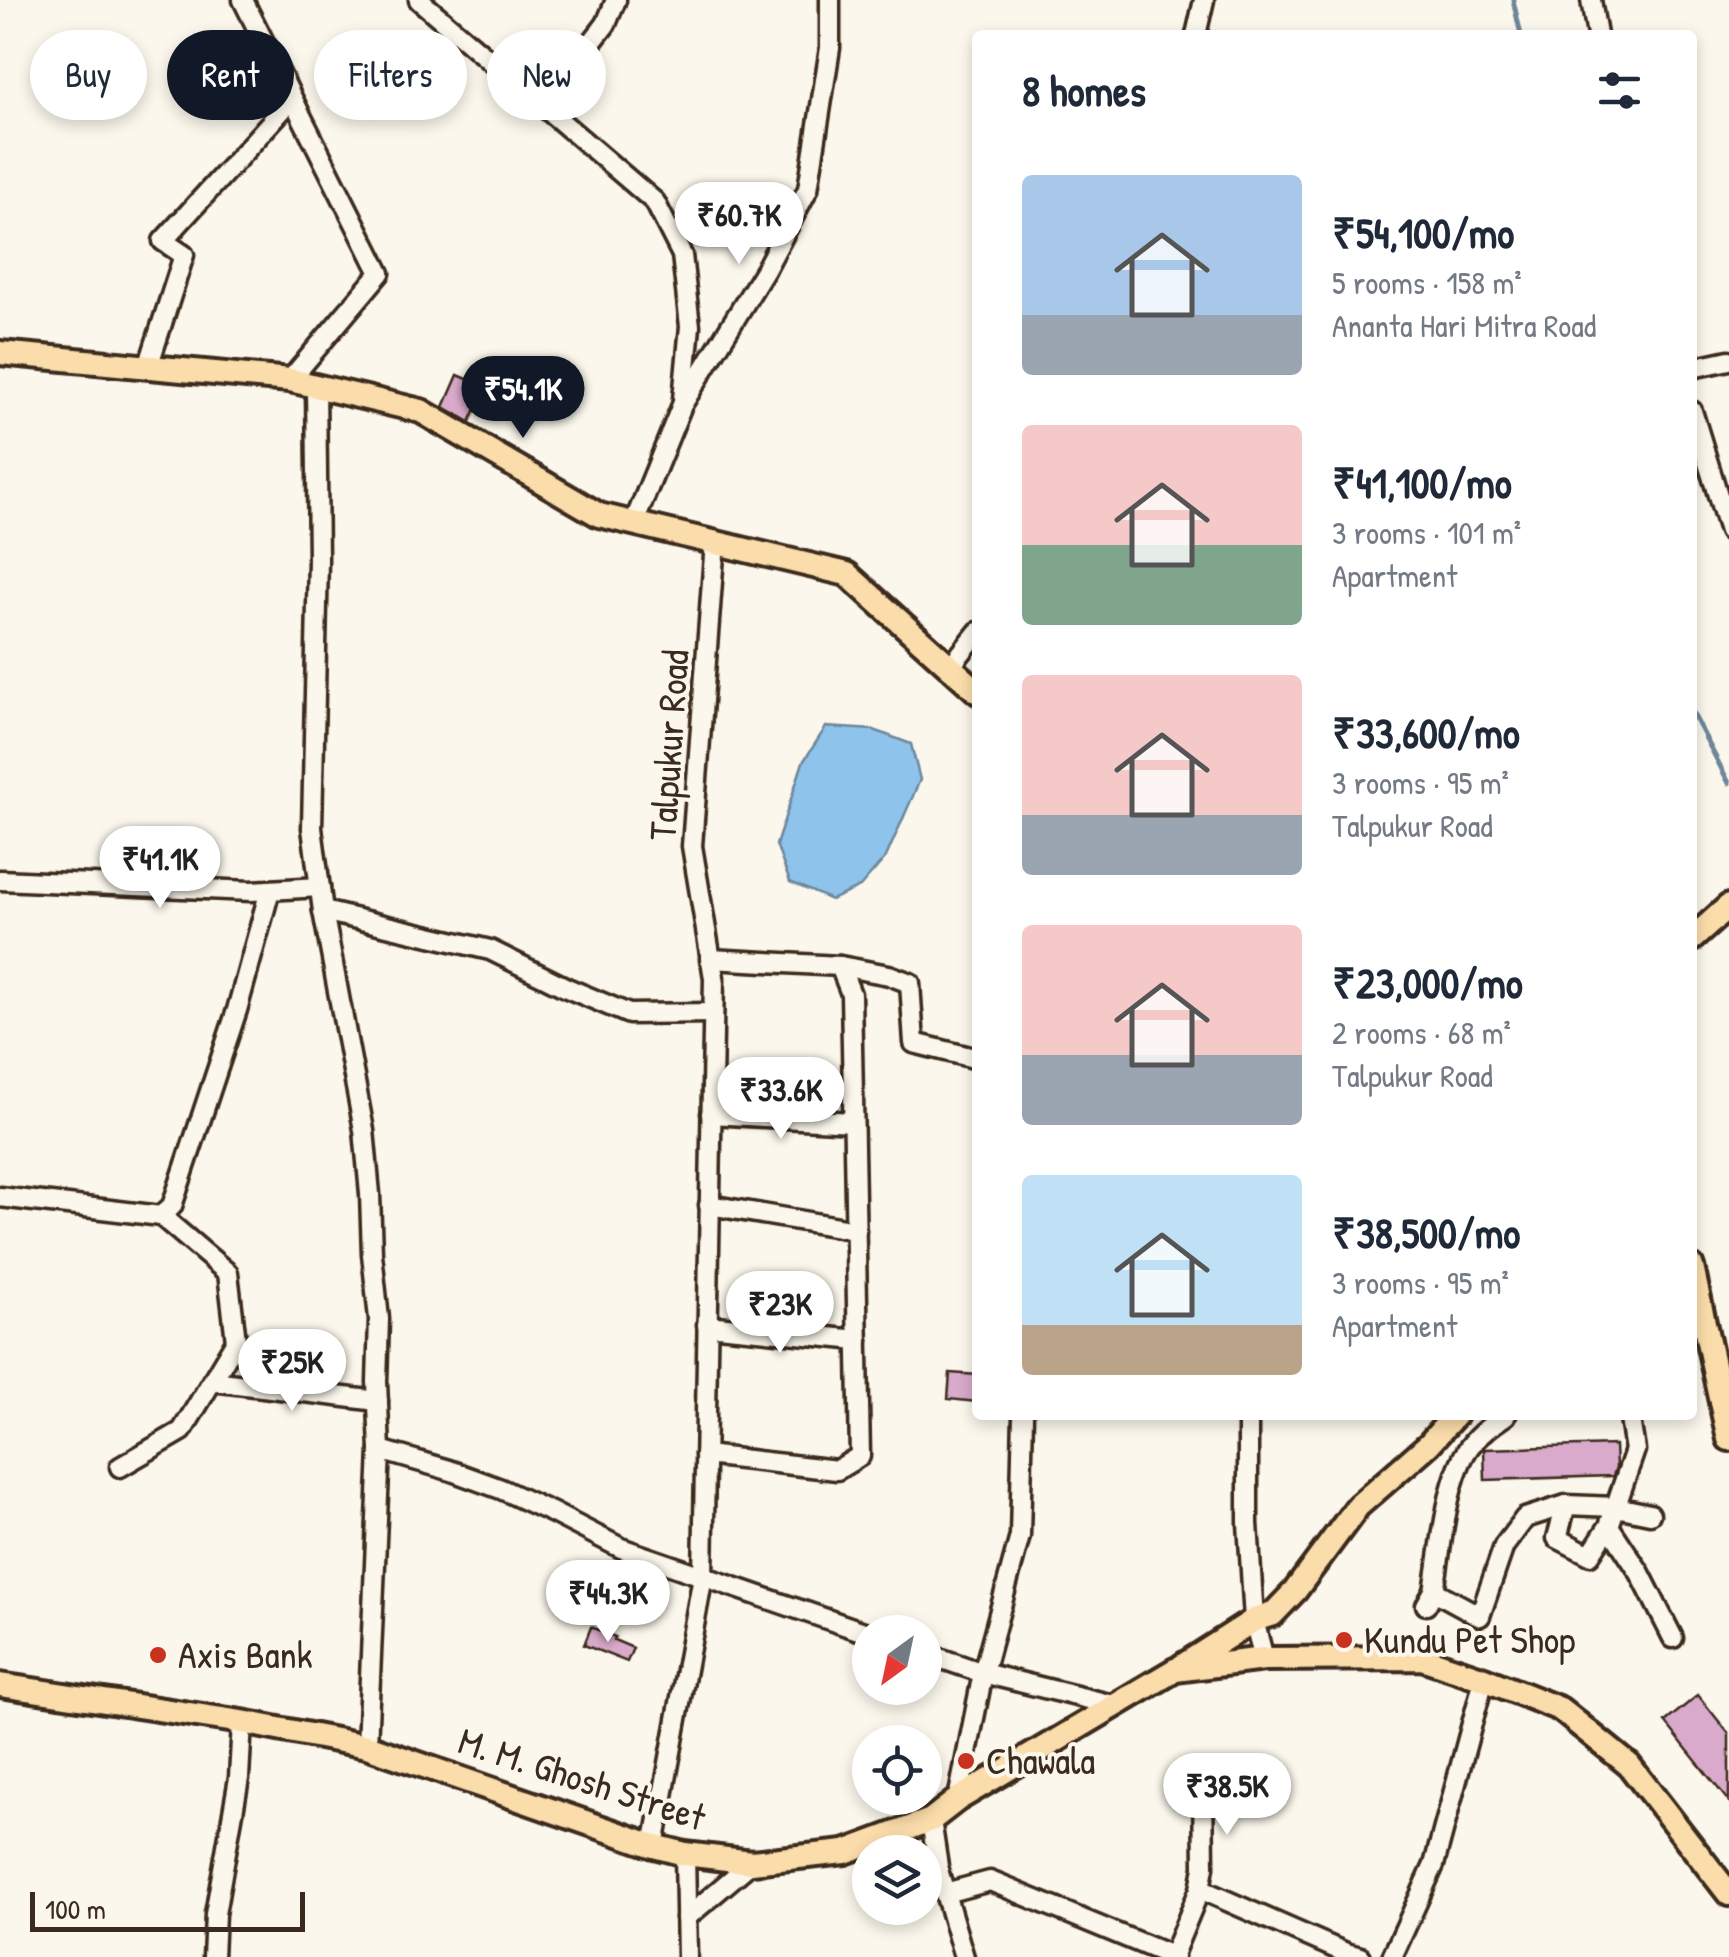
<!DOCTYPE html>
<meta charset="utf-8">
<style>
:root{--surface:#fff;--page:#f2f2f3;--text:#1f2937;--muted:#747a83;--accent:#111827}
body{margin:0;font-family:"Patrick Hand",sans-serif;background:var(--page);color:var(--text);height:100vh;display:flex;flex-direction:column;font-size:38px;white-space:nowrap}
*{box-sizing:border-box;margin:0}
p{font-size:32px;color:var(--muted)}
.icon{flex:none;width:55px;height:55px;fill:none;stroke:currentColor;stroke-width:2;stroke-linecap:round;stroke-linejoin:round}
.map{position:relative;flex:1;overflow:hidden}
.details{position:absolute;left:972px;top:30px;width:725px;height:1390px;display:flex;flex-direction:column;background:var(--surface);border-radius:10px;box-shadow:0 5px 15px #0003}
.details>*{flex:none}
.hud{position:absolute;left:30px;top:30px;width:792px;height:90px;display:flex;gap:20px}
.needle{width:65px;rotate:213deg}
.tools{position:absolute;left:852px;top:1615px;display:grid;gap:20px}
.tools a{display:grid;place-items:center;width:90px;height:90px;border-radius:50%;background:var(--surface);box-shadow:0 5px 15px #0003;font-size:50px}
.scale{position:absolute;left:30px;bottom:25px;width:275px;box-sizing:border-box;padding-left:10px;border:5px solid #3b2a1e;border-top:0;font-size:28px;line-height:35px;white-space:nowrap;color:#3b2a1e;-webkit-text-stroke:8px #fbf7ec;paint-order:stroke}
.price{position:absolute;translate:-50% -85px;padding:0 22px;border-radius:35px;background:#fff;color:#222;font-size:32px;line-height:65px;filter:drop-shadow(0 2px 5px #0008)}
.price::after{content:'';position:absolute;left:50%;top:60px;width:30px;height:22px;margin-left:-15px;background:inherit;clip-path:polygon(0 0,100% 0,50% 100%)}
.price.selected{background:var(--accent);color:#fff}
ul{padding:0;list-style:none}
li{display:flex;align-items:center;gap:30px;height:250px;padding:0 50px}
li span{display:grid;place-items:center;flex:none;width:280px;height:200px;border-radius:10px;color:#555}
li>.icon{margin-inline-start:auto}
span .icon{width:120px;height:120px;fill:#fffc;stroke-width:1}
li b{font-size:42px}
h2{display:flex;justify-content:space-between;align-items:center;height:120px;padding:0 50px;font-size:42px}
.chip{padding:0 35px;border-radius:45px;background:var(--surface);box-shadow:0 5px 15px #0003;font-size:35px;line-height:90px}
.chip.selected{background:var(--accent);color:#fff}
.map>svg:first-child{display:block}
.water{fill:#8ec3eb;stroke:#6d8699;stroke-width:2.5}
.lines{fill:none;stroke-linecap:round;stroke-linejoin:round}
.stream{stroke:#6d8699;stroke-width:5}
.building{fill:#d9aacb;stroke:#3b2a1e;stroke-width:2.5}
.minor-casing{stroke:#3b2a1e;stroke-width:25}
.major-casing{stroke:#3b2a1e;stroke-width:30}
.minor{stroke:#fbf7ec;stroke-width:18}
.major{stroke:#fbddab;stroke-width:22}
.poi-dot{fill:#c8321e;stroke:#fbf7ec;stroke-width:4}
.labels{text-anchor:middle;stroke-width:8;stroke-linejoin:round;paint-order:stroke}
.street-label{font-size:38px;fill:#3b2a1e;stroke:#fbf7ec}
.poi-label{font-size:38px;fill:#3b2a1e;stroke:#fbf7ec;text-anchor:start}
</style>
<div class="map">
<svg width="1729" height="1957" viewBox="0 0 1729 1957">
<rect width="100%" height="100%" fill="#fbf7ec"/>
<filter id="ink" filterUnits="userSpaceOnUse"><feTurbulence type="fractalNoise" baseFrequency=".01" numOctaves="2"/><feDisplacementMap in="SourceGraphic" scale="20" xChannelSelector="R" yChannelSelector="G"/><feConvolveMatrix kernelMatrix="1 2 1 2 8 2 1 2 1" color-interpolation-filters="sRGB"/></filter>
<g filter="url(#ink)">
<path class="water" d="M826 727 874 730 911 744 920 780 886 857 860 887 831 900 790 882 776 845 803 762Z"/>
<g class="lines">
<g class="stream">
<path d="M1513 0 1521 35"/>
<path d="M1692 712 1729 783"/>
</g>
</g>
<g class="building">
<path d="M458 375 486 387 470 422 444 407Z"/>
<path d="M950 1373 978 1375V1402L948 1399Z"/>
<path d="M1615 1445 1616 1467 1613 1476 1485 1480 1484 1449Z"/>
<path d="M591 1627 615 1637 614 1640 633 1648 627 1662 584 1645Z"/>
<path d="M1698 1695 1729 1734V1802L1665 1722Z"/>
</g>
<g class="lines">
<defs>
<g id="minor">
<path d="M243 0 380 273 290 380"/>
<path d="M419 0 655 202 682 255 690 326 683 399"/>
<path d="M1591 0 1597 35"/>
<path d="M1196 35 1204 0"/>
<path d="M543 105 606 24 616 0"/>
<path d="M148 367 184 255 163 241 292 99"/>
<path d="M1692 368 1729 360"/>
<path d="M316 386 318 559 312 828 323 911 364 1130 370 1194 372 1254 379 1319 377 1382 380 1450 367 1746"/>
<path d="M1692 411 1729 531"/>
<path d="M634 523 682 405 765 270 808 189 830 48V0"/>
<path d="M950 667 978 632"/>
<path d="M0 880 251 891 320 887"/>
<path d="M323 911 490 950 567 988 629 1014 713 1013"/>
<path d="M840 966 889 975 910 983 914 1043 978 1059"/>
<path d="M711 1114 853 1122"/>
<path d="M0 1197 161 1216 172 1206 237 1010 270 890"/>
<path d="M709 1205 856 1230"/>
<path d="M707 1325 858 1340"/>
<path d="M212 1381 378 1401"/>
<path d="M1248 1415V1523L1254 1620 1264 1659"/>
<path d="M380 1450 449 1470 501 1489 553 1513 621 1548 870 1634"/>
<path d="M705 1455 837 1470 860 1456 851 994 840 966 710 959"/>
<path d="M120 1467 182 1431 236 1341 228 1273 161 1216"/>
<path d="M1566 1505 1557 1538 1590 1555 1609 1526 1635 1450 1630 1419 1631 1415"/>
<path d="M1609 1526 1640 1573 1673 1638"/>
<path d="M1434 1591 1480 1616 1504 1546 1525 1518 1566 1505 1616 1507 1650 1514"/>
<path d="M1426 1605 1434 1591C1441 1551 1446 1478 1470 1446 1480 1433 1493 1424 1506 1415"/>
<path d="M925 1653 983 1673 1117 1706"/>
<path d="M958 1799 983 1673 1020 1536 1023 1415"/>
<path d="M931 1820 939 1873 964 1957"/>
<path d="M654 1846 703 1576 714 978 692 846 715 542"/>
<path d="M685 1854 687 1957"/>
<path d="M1200 1889 1346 1953 1361 1957"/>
<path d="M945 1893 990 1881 1174 1957"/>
<path d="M686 1918 752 1862"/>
<path d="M213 1957 215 1914 239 1778 242 1722"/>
<path d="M1172 1957 1200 1889 1204 1867 1203 1783"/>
<path d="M1392 1957 1434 1865 1484 1679"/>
</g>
<g id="major">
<path d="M0 353 290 380 421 411 599 515 847 574 978 692"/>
<path d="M1692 939 1729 906"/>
<path d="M1692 1267 1729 1439"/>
<path d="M1182 1666 1254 1620 1273 1614 1295 1591 1358 1506 1429 1444 1455 1415"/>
<path d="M0 1685 242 1722 367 1746 654 1846 685 1854 752 1862 845 1852 931 1820 958 1799 1175 1670 1264 1659 1422 1658 1484 1679 1560 1709 1629 1765 1729 1894"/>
</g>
</defs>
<use href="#minor" class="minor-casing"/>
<use href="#major" class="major-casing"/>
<use href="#minor" class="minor"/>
<use href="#major" class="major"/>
</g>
</g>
<g class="poi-dot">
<circle cx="1344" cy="1640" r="10"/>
<circle cx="158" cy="1655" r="10"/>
<circle cx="966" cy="1761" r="10"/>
</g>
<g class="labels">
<g class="street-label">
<text transform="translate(669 745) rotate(-86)" y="13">Talpukur Road</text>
<text transform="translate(582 1779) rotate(18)" y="13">M. M. Ghosh Street</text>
</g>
<g class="poi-label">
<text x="1364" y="1653">Kundu Pet Shop</text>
<text x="178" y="1668">Axis Bank</text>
<text x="986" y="1774">Chawala</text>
</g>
</g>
</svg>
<div class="tools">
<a><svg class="needle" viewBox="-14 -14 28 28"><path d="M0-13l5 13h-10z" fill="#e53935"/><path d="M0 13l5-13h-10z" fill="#747a83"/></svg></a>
<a><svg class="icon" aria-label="locate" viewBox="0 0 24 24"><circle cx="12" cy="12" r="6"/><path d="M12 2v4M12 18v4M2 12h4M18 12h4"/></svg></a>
<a><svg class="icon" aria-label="layers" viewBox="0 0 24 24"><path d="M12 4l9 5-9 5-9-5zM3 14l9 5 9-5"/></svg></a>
</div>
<div class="scale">100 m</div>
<b class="price" style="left:739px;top:267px">₹60.7K</b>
<b class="price selected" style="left:523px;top:441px">₹54.1K</b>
<b class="price" style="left:160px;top:911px">₹41.1K</b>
<b class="price" style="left:781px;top:1142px">₹33.6K</b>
<b class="price" style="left:780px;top:1356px">₹23K</b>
<b class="price" style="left:292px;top:1414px">₹25K</b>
<b class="price" style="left:608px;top:1645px">₹44.3K</b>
<b class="price" style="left:1227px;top:1838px">₹38.5K</b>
<div class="hud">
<a class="chip">Buy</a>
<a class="chip selected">Rent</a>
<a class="chip">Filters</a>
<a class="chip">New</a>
</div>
<section class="details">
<h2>8 homes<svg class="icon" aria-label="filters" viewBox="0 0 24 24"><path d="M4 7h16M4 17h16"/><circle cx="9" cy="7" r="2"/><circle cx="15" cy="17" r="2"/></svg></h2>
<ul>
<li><span style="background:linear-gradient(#a9c7e8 70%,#9aa5b1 0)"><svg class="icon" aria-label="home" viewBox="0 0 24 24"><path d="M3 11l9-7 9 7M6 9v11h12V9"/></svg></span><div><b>₹54,100/mo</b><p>5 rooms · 158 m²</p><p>Ananta Hari Mitra Road</p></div></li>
<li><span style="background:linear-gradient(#f6c9c9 60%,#7fa58c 0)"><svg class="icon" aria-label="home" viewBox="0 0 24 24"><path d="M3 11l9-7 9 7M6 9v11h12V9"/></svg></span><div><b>₹41,100/mo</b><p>3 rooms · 101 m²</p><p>Apartment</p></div></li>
<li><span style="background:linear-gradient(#f6c9c9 70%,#9aa5b1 0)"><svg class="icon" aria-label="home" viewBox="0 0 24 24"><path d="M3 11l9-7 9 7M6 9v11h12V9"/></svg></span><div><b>₹33,600/mo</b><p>3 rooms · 95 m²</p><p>Talpukur Road</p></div></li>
<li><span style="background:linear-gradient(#f6c9c9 65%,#9aa5b1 0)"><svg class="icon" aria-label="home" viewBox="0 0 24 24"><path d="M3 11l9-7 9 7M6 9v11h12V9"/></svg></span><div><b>₹23,000/mo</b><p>2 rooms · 68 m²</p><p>Talpukur Road</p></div></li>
<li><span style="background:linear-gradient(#bfe0f5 75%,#b9a48a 0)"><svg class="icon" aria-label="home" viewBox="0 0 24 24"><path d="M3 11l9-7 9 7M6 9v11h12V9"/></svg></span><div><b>₹38,500/mo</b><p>3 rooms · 95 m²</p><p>Apartment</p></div></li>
</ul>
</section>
</div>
